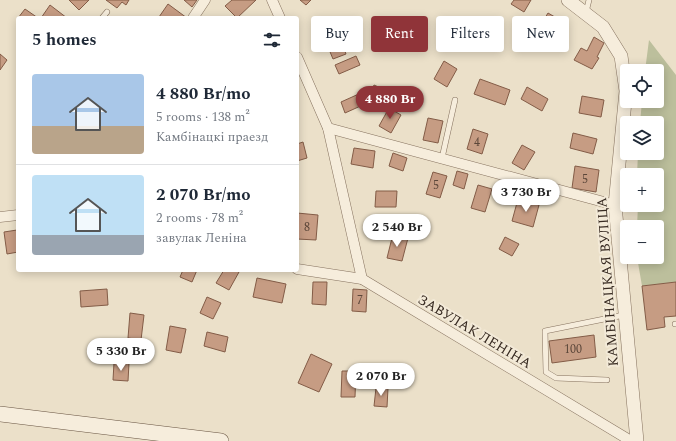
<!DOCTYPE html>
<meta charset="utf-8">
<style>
:root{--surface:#fff;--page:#f2f2f3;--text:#1f2937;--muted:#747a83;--line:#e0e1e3;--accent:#903439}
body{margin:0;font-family:Spectral,serif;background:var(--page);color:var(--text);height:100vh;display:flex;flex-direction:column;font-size:15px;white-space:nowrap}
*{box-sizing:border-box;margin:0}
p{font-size:13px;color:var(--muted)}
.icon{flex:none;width:22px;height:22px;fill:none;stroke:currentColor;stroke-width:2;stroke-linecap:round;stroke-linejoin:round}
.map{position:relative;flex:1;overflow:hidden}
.drawer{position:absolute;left:16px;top:16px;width:283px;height:256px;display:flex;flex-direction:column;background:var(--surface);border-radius:4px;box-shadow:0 2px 10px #0003}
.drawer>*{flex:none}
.hud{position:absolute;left:311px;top:16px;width:305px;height:36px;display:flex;gap:8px}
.fabs{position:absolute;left:620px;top:64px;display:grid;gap:8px}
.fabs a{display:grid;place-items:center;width:44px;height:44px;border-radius:4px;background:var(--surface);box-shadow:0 2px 10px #0003;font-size:20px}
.price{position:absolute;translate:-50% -34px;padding:0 9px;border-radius:14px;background:#fff;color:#222;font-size:13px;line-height:26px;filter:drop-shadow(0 1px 2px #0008)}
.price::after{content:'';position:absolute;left:50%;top:24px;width:12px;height:9px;margin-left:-6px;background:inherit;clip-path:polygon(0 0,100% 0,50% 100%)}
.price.current{background:var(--accent);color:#fff}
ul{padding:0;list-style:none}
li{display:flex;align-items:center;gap:12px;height:100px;padding:0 16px}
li+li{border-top:1px solid var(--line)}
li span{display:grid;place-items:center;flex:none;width:112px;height:80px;border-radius:4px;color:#555}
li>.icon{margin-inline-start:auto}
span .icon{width:48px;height:48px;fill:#fffc;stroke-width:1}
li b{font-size:17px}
h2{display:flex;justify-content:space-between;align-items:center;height:48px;padding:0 16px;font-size:17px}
.tag{padding:0 14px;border-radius:4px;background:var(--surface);box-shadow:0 2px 10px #0003;font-size:14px;line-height:36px}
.tag.current{background:var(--accent);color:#fff}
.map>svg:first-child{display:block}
.cemetery{fill:#bcbf9c}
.building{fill:#c69c83;stroke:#835c47}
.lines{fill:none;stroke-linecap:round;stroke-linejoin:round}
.service-casing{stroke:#86725f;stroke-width:6}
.minor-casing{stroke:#86725f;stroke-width:11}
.tertiary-casing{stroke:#86725f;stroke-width:14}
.secondary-casing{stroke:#685442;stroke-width:16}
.service{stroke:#f6eddc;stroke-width:5}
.minor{stroke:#f6eddc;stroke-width:10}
.tertiary{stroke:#f6eddc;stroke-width:13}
.secondary{stroke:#f6eddc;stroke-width:15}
.labels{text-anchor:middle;stroke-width:4;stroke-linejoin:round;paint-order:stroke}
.number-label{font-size:12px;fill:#5c473a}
.street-label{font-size:14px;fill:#382b22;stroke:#f3ead8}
</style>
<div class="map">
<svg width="676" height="441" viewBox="0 0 676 441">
<rect width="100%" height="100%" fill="#ebe0c9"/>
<path class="cemetery" d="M649 40 676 75V282L642 286 637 257H657V227H637L638 205H657V175H637L638 153H657V123H640L642 101H657V71H645Z"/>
<g class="building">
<path d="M69 0H89L79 10Z"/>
<path d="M106 0H129L126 5 122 2 117 8Z"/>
<path d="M184 0H197L192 7Z"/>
<path d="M232 0H256L237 18 225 6Z"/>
<path d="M300 0H311L306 5Z"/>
<path d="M514 0H531L524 12 511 4Z"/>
<path d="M168 4 187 18 159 17Z"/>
<path d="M50 5 67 18H41Z"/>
<path d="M25 9 38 18H18Z"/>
<path d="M548 13 560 20 550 38 537 31Z"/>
<path d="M488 21 501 29 491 46 478 39Z"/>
<path d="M333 32 334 42 316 45 314 36Z"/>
<path d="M594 37 604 43 597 57 599 58 592 69 574 60 581 48 587 51Z"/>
<path d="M341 41 346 54 333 59 328 47Z"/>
<path d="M0 54 7 60 0 70Z"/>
<path d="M356 56 360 65 339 74 335 65Z"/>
<path d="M444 61 457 69 447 87 434 79Z"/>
<path d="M480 79 510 90 505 105 474 94Z"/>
<path d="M374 85 385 90 376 110 365 105Z"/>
<path d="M527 87 548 99 542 111 521 99Z"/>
<path d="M361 93 365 104 345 113 341 102Z"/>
<path d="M582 96 604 100 601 117 579 113Z"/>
<path d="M389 108 401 115 391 133 379 126Z"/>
<path d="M428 118 443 121 438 143 423 140Z"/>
<path d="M473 129 488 134 482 154 467 149Z"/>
<path d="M573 133 597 139 593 154 570 148Z"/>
<path d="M303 142 307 158 297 161V144Z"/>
<path d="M522 145 535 152 524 170 512 163Z"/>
<path d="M354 148 375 151 373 168 351 164Z"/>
<path d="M393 153 407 158 403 171 389 166Z"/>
<path d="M575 166 599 170 596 192 572 188Z"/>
<path d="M457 171 468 174 464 189 453 185Z"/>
<path d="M433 172 447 176 440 198 426 194Z"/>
<path d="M478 185 492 189 485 212 471 208Z"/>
<path d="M376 191H397L396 207H375Z"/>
<path d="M518 199 539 205 533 227 512 221Z"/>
<path d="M297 213 318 215 316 240 297 239Z"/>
<path d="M17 230 18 252 7 254 4 232Z"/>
<path d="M393 234 408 238 402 261 387 258Z"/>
<path d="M505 237 519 244 512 256 499 249Z"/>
<path d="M183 270H197L192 282 180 277Z"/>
<path d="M224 270H235L239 272 229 290 216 283Z"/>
<path d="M257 278 286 284 282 303 253 297Z"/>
<path d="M313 282H327L326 305 312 304Z"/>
<path d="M676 282V316L664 317 665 327 647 330 642 286Z"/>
<path d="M107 289 108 305 81 307 80 291Z"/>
<path d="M353 289 367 290 366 312 352 311Z"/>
<path d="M207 297 221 303 213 319 200 313Z"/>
<path d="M130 313 144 315 141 340 128 338Z"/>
<path d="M170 326 186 329 181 353 166 350Z"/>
<path d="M207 332 228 337 225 352 204 346Z"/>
<path d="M594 335 596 357 552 363 549 341Z"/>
<path d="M311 354 332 364 319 392 298 383Z"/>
<path d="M114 363H129L128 381 113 380Z"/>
<path d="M342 371H356L355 397H341Z"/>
<path d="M376 388H388L387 407 374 406Z"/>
</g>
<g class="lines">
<defs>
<g id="service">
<path d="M586 12 589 0"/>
<path d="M102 18 107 12"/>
<path d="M442 158 455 100"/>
<path d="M675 324H676"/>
<path d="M607 380 556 378 546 372 545 331 624 315"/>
</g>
<g id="minor">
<path d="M272 0 280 18"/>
<path d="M193 18 205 0"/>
<path d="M297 57 328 128 362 279"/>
<path d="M328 128 615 205"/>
<path d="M0 217 18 215"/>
<path d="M297 269 362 279 631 441"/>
</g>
<path id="tertiary" d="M568 0 603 27 621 56 626 91 615 205 637 441"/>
<path id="secondary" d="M0 414 221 441"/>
</defs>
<use href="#service" class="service-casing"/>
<use href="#minor" class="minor-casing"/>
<use href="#tertiary" class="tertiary-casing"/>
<use href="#secondary" class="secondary-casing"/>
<use href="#service" class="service"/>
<use href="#minor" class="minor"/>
<use href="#tertiary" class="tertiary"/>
<use href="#secondary" class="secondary"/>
</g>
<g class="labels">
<g class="number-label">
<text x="477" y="146">4</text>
<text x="585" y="183">5</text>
<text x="436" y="189">5</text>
<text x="307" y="231">8</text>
<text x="360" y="304">7</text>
<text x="573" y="353">100</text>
</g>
<g class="street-label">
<text transform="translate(607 282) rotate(-94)" y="5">КАМБІНАЦКАЯ ВУЛІЦА</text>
<text transform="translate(475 331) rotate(31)" y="5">ЗАВУЛАК ЛЕНІНА</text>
</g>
</g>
</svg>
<div class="fabs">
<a><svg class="icon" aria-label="locate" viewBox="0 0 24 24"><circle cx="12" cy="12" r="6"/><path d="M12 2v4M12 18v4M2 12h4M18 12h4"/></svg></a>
<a><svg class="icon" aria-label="layers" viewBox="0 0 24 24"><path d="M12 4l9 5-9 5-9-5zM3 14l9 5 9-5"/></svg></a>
<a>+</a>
<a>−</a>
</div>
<b class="price current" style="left:390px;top:120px">4 880 Br</b>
<b class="price" style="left:526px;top:213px">3 730 Br</b>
<b class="price" style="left:397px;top:248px">2 540 Br</b>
<b class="price" style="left:121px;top:372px">5 330 Br</b>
<b class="price" style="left:381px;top:397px">2 070 Br</b>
<div class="hud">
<a class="tag">Buy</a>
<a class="tag current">Rent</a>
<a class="tag">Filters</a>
<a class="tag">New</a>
</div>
<section class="drawer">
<h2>5 homes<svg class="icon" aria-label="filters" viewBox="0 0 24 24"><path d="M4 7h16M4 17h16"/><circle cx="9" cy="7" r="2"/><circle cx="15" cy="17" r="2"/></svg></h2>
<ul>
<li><span style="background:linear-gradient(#a9c7e8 65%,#b9a48a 0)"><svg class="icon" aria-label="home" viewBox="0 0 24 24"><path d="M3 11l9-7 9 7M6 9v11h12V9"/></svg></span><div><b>4 880 Br/mo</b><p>5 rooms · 138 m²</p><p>Камбінацкі праезд</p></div></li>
<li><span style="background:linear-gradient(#bfe0f5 75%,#9aa5b1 0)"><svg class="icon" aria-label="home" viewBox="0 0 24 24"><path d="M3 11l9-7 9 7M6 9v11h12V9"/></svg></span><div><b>2 070 Br/mo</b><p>2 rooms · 78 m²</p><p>завулак Леніна</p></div></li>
</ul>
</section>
</div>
